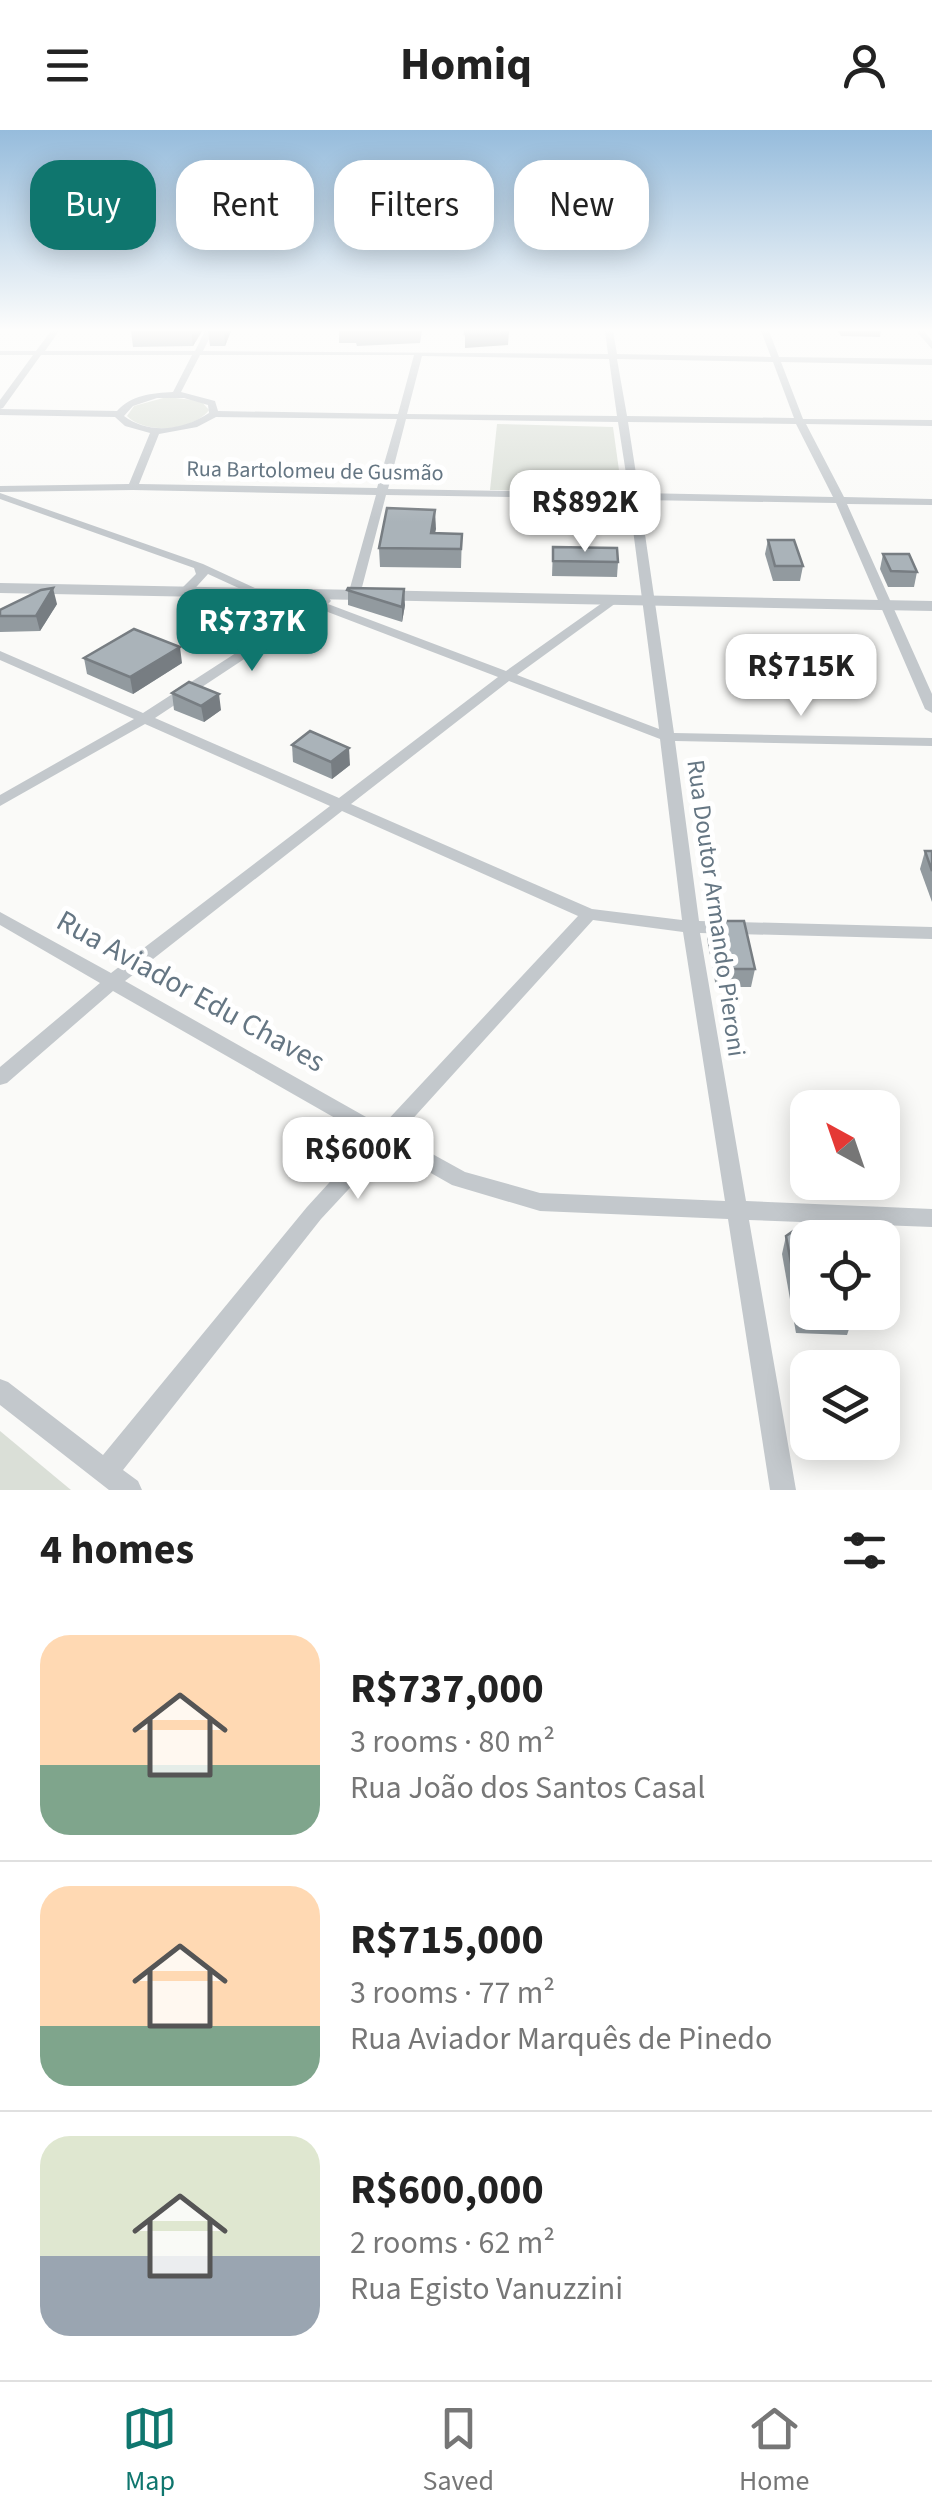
<!DOCTYPE html>
<meta charset="utf-8">
<style>
:root{--surface:#fff;--page:#f6f6f6;--text:#222;--muted:#767676;--line:#e0e0e0;--accent:#0f766e}
body{margin:0;font-family:"Source Sans 3",sans-serif;background:var(--page);color:var(--text);height:100vh;display:flex;flex-direction:column;font-size:38px;white-space:nowrap}
*{box-sizing:border-box;margin:0}
p{font-size:32px;color:var(--muted)}
.icon{flex:none;width:55px;height:55px;fill:none;stroke:currentColor;stroke-width:2;stroke-linecap:round;stroke-linejoin:round}
.map{position:relative;height:1360px;overflow:hidden}
.panel{display:flex;flex-direction:column;background:var(--surface);flex:1}
.panel>*{flex:none}
.guide{position:absolute;left:30px;top:30px;width:872px;height:90px;display:flex;gap:20px}
.needle{width:65px;rotate:320deg}
.buttons{position:absolute;left:790px;top:960px;display:grid;gap:20px}
.buttons a{display:grid;place-items:center;width:110px;height:110px;border-radius:20px;background:var(--surface);box-shadow:0 5px 25px #0003;font-size:50px}
.price{position:absolute;translate:-50% -85px;padding:0 22px;border-radius:20px;background:#fff;color:#222;font-size:32px;line-height:65px;filter:drop-shadow(0 2px 5px #0008)}
.price::after{content:'';position:absolute;left:50%;top:60px;width:30px;height:22px;margin-left:-15px;background:inherit;clip-path:polygon(0 0,100% 0,50% 100%)}
.price.on{background:var(--accent);color:#fff}
ul{padding:0;list-style:none}
li{display:flex;align-items:center;gap:30px;height:250px;padding:0 40px}
li+li{border-top:2px solid var(--line)}
li span{display:grid;place-items:center;flex:none;width:280px;height:200px;border-radius:30px;color:#555}
li>.icon{margin-inline-start:auto}
span .icon{width:120px;height:120px;fill:#fffc;stroke-width:1}
li b{font-size:42px}
h2{display:flex;justify-content:space-between;align-items:center;height:120px;padding:0 40px;font-size:42px}
.pill{padding:0 35px;border-radius:30px;background:var(--surface);box-shadow:0 5px 25px #0003;font-size:35px;line-height:90px}
.pill.on{background:var(--accent);color:#fff}
header{display:flex;justify-content:space-between;align-items:center;height:130px;padding:0 40px;background:var(--surface);font-size:45px;font-weight:700}
.dock{display:flex;justify-content:space-around;align-items:center;height:140px;border-top:2px solid var(--line);background:var(--surface);font-size:28px;color:var(--muted)}
.dock a{display:grid;justify-items:center;gap:5px}
.dock .on{color:var(--accent)}
.map>svg:first-child{display:block}
.green{fill:#dadfd7}
.lines{fill:none;stroke-linecap:round;stroke-linejoin:round}
.minor{fill:#c3c8cc;fill-rule:evenodd}
.tertiary{fill:#c3c8cc;fill-rule:evenodd}
.wall{fill:#929a9f}
.shaded-wall{fill:#777d82}
.building{fill:#aab3b9;stroke:#777d82;stroke-width:2.5}
.labels{text-anchor:middle;stroke-width:10;stroke-linejoin:round;paint-order:stroke}
.far-street-label{font-size:22px;fill:#657683;stroke:#fff}
.street-label{font-size:25px;fill:#657683;stroke:#fff}
.near-street-label{font-size:30px;fill:#657683;stroke:#fff}
</style>
<header><svg class="icon" aria-label="menu" viewBox="0 0 24 24"><path d="M4 6h16M4 12h16M4 18h16"/></svg>Homiq<svg class="icon" aria-label="person" viewBox="0 0 24 24"><circle cx="12" cy="8" r="4"/><path d="M4 21q1-7 8-7t8 7"/></svg></header>
<div class="map">
<svg width="932" height="1360" viewBox="0 0 932 1360">
<rect width="100%" height="100%" fill="#fafaf8"/>
<g class="green">
<path d="M167 267 201 271 209 280C193 301 146 305 127 286L134 276Z"/>
<path d="M497 294 613 297 622 362 490 360Z"/>
<path d="M0 1301 71 1360H0Z"/>
</g>
<g class="lines">
<g class="minor">
<path d="M51 201H59L45 221H195L205 201H213L203 221 608 224 605 201H613L617 224 771 227 761 201H769L779 227 932 229V235L781 232 803 289 932 290V296L806 294 844 367 932 369V375L847 374 932 564V583L925 579 836 373 640 370 674 603 932 608V616L675 611 699 791 932 797V809L700 803 746 1071 932 1079V1097L749 1090 796 1360H770L728 1089 540 1081 452 1055 387 1018 321 1089 123 1340 138 1351 142 1360H109L0 1275V1249L8 1252 103 1325 307 1077 370 1008 113 861 7 953 0 955V937L100 853 0 795V782L111 843 330 676 145 594 0 676V665L134 589 0 530V521L143 583 321 468H329L331 471 328 474 506 541 612 466 616 467V473L517 545 659 599 629 369 386 365 360 465 358 468H350L348 465 376 365 133 360 0 362V356L129 354 150 303 125 296 115 287 0 285V279L117 281C131 265 152 263 173 262L192 225H41L3 278 0 279V270L33 225H0V221H36ZM200 225H414L398 284 218 281 215 271 181 262ZM422 226 609 229 617 286 407 284ZM617 229 773 232 794 288 627 286ZM157 268H184L208 275 209 283C184 300 149 305 124 286L133 276ZM216 287 397 289 377 358 139 354 159 304 197 297ZM406 289 618 292 629 363 388 359ZM628 292 796 294 833 367 639 363ZM320 479 498 547 339 668 155 588ZM509 551 660 609 682 790 592 779 351 674ZM342 681 578 786 382 996 125 851ZM593 790 683 802 725 1071 540 1063 465 1042 398 1005Z"/>
<path d="M916 201H924L932 211V219Z"/>
<path d="M0 363 203 434 266 463 264 466H256L208 444 189 465H181V459L196 444 194 438 0 369Z"/>
</g>
<path class="tertiary" d="M0 453 932 471V481L0 463Z"/>
</g>
<g class="wall">
<path d="M131 201H202L193 216 133 217Z"/>
<path d="M208 201H231L225 216H210Z"/>
<path d="M339 201H422L420 213 357 216 356 213H339Z"/>
<path d="M838 201H881L880 207 841 206Z"/>
<path d="M435 380V403L462 404 461 438 380 437 379 418Z"/>
<path d="M768 410 803 436 800 451H773L765 424Z"/>
<path d="M553 417 618 432 617 447 552 446Z"/>
<path d="M883 424 917 442 914 457H888L880 439Z"/>
<path d="M348 458 405 475 402 492 348 475Z"/>
<path d="M57 474 40 501 0 502V486Z"/>
<path d="M84 528 182 533 133 564 87 544Z"/>
<path d="M172 563 221 580 204 592 174 580Z"/>
<path d="M292 615 350 635 332 649 293 632Z"/>
<path d="M925 721H932V772L920 739Z"/>
<path d="M710 791 755 839 751 857H716L707 809Z"/>
<path d="M786 1106 853 1187 847 1205 796 1203 782 1124Z"/>
</g>
<g class="shaded-wall">
<path d="M191 201H202L193 216Z"/>
<path d="M224 201H231L225 216Z"/>
<path d="M509 201 508 215 465 218V204Z"/>
<path d="M435 380 436 399 432 418 431 403Z"/>
<path d="M53 458 57 474 40 501 36 486Z"/>
<path d="M404 459 405 475 402 492V477Z"/>
<path d="M180 517 182 533 133 564 130 547Z"/>
<path d="M219 564 221 580 204 592 201 576Z"/>
<path d="M349 618 350 635 332 649 331 632Z"/>
</g>
<g class="building">
<path d="M465 201H499L465 204Z"/>
<path d="M387 378 435 380 431 403 462 404 461 419 379 418Z"/>
<path d="M768 410H794L803 436H775Z"/>
<path d="M553 417 617 418 618 432 553 431Z"/>
<path d="M883 424H909L917 442 891 441Z"/>
<path d="M53 458 36 486H0V480L41 460Z"/>
<path d="M348 458 404 459 402 477 347 460Z"/>
<path d="M134 499 180 517 130 547 84 528Z"/>
<path d="M189 552 219 564 201 576 172 563Z"/>
<path d="M310 601 349 618 331 632 292 615Z"/>
<path d="M925 721H932V741Z"/>
<path d="M710 791H744L755 839H719Z"/>
<path d="M796 1099 833 1101 835 1108H808V1182H851L853 1187 801 1186 786 1106Z"/>
</g>
<linearGradient id="sky" x2="0" y2="1"><stop stop-color="#96bcdc"/><stop offset="0.51" stop-color="#fdfdfc"/><stop offset="1" stop-color="#fdfdfc" stop-opacity="0"/></linearGradient>
<rect width="932" height="392" fill="url(#sky)"/>
<g class="labels">
<g class="far-street-label">
<text transform="translate(315 340) rotate(1)" y="8">Rua Bartolomeu de Gusmão</text>
</g>
<g class="street-label">
<text transform="translate(717 778) rotate(82)" y="9">Rua Doutor Armando Pieroni</text>
</g>
<g class="near-street-label">
<text transform="translate(191 861) rotate(29)" y="10">Rua Aviador Edu Chaves</text>
</g>
</g>
</svg>
<div class="buttons">
<a><svg class="needle" viewBox="-14 -14 28 28"><path d="M0-13l5 13h-10z" fill="#e53935"/><path d="M0 13l5-13h-10z" fill="#767676"/></svg></a>
<a><svg class="icon" aria-label="locate" viewBox="0 0 24 24"><circle cx="12" cy="12" r="6"/><path d="M12 2v4M12 18v4M2 12h4M18 12h4"/></svg></a>
<a><svg class="icon" aria-label="layers" viewBox="0 0 24 24"><path d="M12 4l9 5-9 5-9-5zM3 14l9 5 9-5"/></svg></a>
</div>
<b class="price" style="left:585px;top:425px">R$892K</b>
<b class="price on" style="left:252px;top:544px">R$737K</b>
<b class="price" style="left:801px;top:589px">R$715K</b>
<b class="price" style="left:358px;top:1072px">R$600K</b>
<div class="guide">
<a class="pill on">Buy</a>
<a class="pill">Rent</a>
<a class="pill">Filters</a>
<a class="pill">New</a>
</div>
</div>
<section class="panel">
<h2>4 homes<svg class="icon" aria-label="filters" viewBox="0 0 24 24"><path d="M4 7h16M4 17h16"/><circle cx="9" cy="7" r="2"/><circle cx="15" cy="17" r="2"/></svg></h2>
<ul>
<li><span style="background:linear-gradient(#ffd9b3 65%,#7fa58c 0)"><svg class="icon" aria-label="home" viewBox="0 0 24 24"><path d="M3 11l9-7 9 7M6 9v11h12V9"/></svg></span><div><b>R$737,000</b><p>3 rooms · 80 m²</p><p>Rua João dos Santos Casal</p></div></li>
<li><span style="background:linear-gradient(#ffd9b3 70%,#7fa58c 0)"><svg class="icon" aria-label="home" viewBox="0 0 24 24"><path d="M3 11l9-7 9 7M6 9v11h12V9"/></svg></span><div><b>R$715,000</b><p>3 rooms · 77 m²</p><p>Rua Aviador Marquês de Pinedo</p></div></li>
<li><span style="background:linear-gradient(#dfe7d0 60%,#9aa5b1 0)"><svg class="icon" aria-label="home" viewBox="0 0 24 24"><path d="M3 11l9-7 9 7M6 9v11h12V9"/></svg></span><div><b>R$600,000</b><p>2 rooms · 62 m²</p><p>Rua Egisto Vanuzzini</p></div></li>
</ul>
</section>
<nav class="dock">
<a class="on"><svg class="icon" aria-label="map" viewBox="0 0 24 24"><path d="M3 6l6-2 6 2 6-2v14l-6 2-6-2-6 2zM9 4v14M15 6v14"/></svg>Map</a>
<a><svg class="icon" aria-label="saved" viewBox="0 0 24 24"><path d="M7 4h10v16l-5-4-5 4z"/></svg>Saved</a>
<a><svg class="icon" aria-label="home" viewBox="0 0 24 24"><path d="M3 11l9-7 9 7M6 9v11h12V9"/></svg>Home</a>
</nav>
